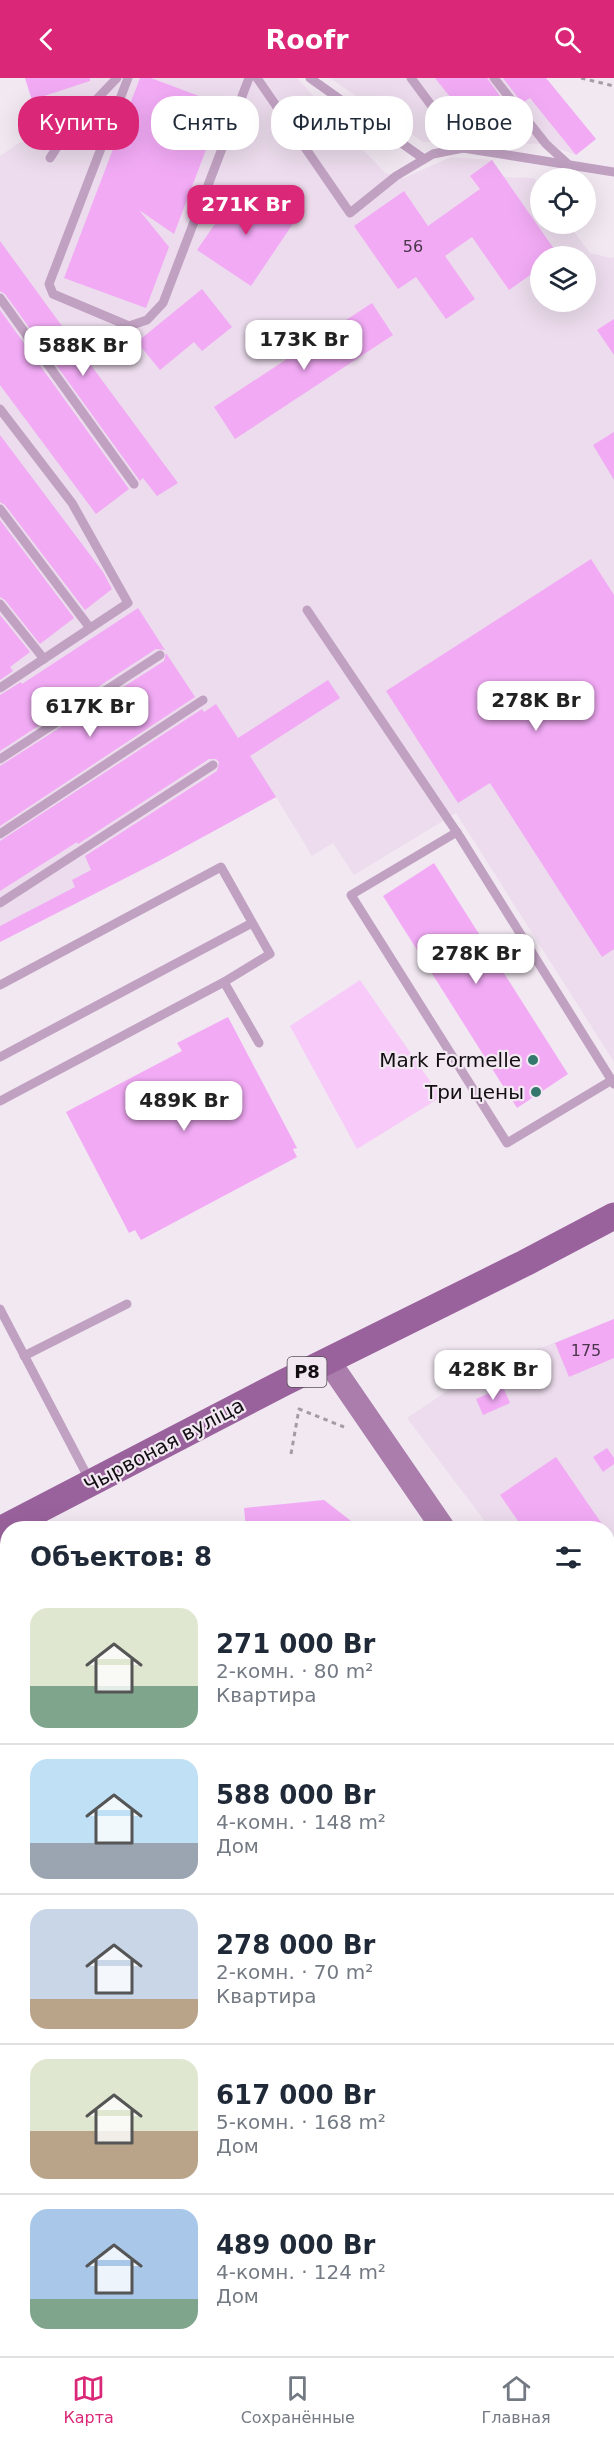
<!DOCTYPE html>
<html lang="ru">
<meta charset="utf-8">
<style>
:root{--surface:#fff;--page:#f2f2f3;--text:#1f2937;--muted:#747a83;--line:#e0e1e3;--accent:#db2777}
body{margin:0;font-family:"DejaVu Sans",sans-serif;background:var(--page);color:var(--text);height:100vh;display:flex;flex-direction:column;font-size:22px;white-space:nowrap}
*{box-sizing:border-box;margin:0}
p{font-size:20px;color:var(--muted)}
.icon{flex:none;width:33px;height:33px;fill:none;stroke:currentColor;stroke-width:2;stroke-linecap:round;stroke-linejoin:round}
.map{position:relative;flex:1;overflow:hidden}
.sheet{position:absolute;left:0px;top:1443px;width:615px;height:836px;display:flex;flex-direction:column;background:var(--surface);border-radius:24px 24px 0 0;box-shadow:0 6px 24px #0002}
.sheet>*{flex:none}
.top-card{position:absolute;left:18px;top:18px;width:579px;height:54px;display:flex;gap:12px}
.fabs{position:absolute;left:530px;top:90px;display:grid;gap:12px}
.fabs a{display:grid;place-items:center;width:66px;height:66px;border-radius:50%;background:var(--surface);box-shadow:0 6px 24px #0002;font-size:30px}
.price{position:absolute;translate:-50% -51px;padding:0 14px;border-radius:12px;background:#fff;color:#222;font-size:20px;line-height:39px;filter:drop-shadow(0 2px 3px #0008)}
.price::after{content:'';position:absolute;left:50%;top:36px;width:18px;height:14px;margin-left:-9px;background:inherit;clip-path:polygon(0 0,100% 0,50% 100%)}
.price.selected{background:var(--accent);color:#fff}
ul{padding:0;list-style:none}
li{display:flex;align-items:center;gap:18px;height:150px;padding:0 30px}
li+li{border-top:2px solid var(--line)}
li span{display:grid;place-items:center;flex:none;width:168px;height:120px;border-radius:18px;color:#555}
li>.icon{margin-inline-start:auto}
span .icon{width:72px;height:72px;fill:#fffc;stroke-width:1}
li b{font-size:26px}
h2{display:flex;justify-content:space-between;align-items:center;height:72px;padding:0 30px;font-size:26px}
.pill{padding:0 21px;border-radius:24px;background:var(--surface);box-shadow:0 6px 24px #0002;font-size:21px;line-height:54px}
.pill.selected{background:var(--accent);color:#fff}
header{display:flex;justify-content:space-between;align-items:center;height:78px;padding:0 30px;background:var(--accent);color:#fff;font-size:27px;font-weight:600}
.tab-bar{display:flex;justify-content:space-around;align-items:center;height:84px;border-top:2px solid var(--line);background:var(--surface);font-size:16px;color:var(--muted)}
.tab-bar a{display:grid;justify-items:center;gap:3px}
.tab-bar .selected{color:var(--accent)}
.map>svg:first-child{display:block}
.built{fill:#ecdced;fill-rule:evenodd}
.green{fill:#f8caf9}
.building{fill:#f2aaf5}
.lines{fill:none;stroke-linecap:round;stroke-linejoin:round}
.path{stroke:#a49ca4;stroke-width:3;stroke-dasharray:4.5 4.5;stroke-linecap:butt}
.lane{stroke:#c1a1c2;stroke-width:9}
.secondary{stroke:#aa7dac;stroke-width:24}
.primary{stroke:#9a629c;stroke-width:27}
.poi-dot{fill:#34786d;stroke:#f2e8f2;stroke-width:2}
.labels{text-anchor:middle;stroke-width:4.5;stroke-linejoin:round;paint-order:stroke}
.number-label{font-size:16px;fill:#4a354b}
.shield{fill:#f2e8f2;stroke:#554f55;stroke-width:1.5}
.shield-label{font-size:18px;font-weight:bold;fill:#120e12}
.poi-label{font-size:20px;fill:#120e12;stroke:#f2e8f2;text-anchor:end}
.street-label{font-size:20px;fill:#120e12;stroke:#f2e8f2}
</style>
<header><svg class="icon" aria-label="back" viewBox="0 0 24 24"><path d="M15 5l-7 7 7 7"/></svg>Roofr<svg class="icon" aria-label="search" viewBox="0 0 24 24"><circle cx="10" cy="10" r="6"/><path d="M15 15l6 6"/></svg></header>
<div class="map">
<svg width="614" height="2278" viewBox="0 0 614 2278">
<rect width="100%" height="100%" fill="#f2e8f2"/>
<g class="built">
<path d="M25 0H297L385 95 404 100 451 79 492 82 504 99 534 100 540 108V146H568L590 175 611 180 614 179V984L456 735 354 797 333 765 312 778 276 719 157 784 0 864V78L53 42 46 18 32 22ZM540 178H585V224H540Z"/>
<path d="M330 0H546L596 61 576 77 546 66 423 64Z"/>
<path d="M614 1241V1617L608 1608V1450H490L407 1340 470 1298Z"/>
</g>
<path class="green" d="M360 902 441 1019 357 1071 290 948Z"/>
<g class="building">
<path d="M25 0H90V3L32 22Z"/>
<path d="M140 0H151L223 27 174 156 139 132 169 169 146 230 64 200Z"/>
<path d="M435 0H487L511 33 478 54Z"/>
<path d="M503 0H546L596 61 576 77 530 20 522 25Z"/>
<path d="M492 82 559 178H540V190L509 212 472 159 445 178 475 221 446 241 416 199 398 211 354 148 404 113 428 148 480 111 470 98Z"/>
<path d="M241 108 294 144 251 208 197 172Z"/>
<path d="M0 163 59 244 178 405 157 418 143 400 140 403 5 216 0 213Z"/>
<path d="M202 211 232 249 202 273 194 264 160 292 137 264Z"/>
<path d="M372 225 393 257 235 361 214 329Z"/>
<path d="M0 232 129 411 96 436 0 307Z"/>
<path d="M614 241V277L597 252Z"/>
<path d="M614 354V402L593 367Z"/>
<path d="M0 357 103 494 112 511 85 532 5 427 0 424Z"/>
<path d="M0 442 74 540 40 566 5 522 0 519Z"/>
<path d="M591 481 614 517V871L602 879 490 705 458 725 386 613Z"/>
<path d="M138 530 165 572 156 571 0 673V617L21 604 22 606Z"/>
<path d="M0 537 30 574 10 589 13 593 0 602Z"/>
<path d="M166 575 195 619 0 748V688L164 583Z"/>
<path d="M328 602 340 620 250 678 276 719 157 784 0 864V848L75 809 72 802 91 792 85 778 217 693 219 684 216 681H209L78 766 77 764 0 813V763L202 631 204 634 216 626 238 660Z"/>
<path d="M434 785 568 996 517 1030 383 818Z"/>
<path d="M228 939 297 1070 293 1071 297 1079 141 1162 135 1152 129 1155 66 1034 182 973 177 965Z"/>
<path d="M614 1241V1280L569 1299 555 1265Z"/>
<path d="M503 1309 510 1325 483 1337 476 1321Z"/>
<path d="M607 1370 614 1380V1386L603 1394 593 1379Z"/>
<path d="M556 1379 593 1433 605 1450H523L500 1417Z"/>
<path d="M324 1422 360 1450H246L244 1430Z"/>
</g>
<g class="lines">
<g class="path">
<path d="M581 0 614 8"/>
<path d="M291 1376 299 1331 344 1349"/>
</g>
<g class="lane">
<path d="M128 0 49 206 53 216 129 248 147 242 163 225 249 0"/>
<path d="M257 0 350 135 396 98 433 76 463 70 614 94"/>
<path d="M310 0 424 81"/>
<path d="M411 0 463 70"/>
<path d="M494 0 546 66 569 87"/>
<path d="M50 80 70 49 117 0"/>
<path d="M0 220 134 406"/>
<path d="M0 331 72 425 128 525 0 610"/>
<path d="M0 431 90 550"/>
<path d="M0 526 44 581"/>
<path d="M307 532 460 759 614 1006"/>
<path d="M0 681 160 577"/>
<path d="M457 754 351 817 507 1065 612 1002"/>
<path d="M0 756 203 622"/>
<path d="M0 825 213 687"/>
<path d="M224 904 259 965"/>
<path d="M0 907 221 789 270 876 224 904 0 1023"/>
<path d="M0 979 252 845"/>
<path d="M0 1231 90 1403"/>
<path d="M24 1278 127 1226"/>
<path d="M608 1675 614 1671"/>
<path d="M0 1704 8 1718"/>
<path d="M608 1822 614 1818"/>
<path d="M0 2048 8 2044"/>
<path d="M608 2161 614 2158"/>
<path d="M608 2228 614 2229"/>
<path d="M212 2271 213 2278"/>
</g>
<g class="secondary">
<path d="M329 1284 443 1450"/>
<path d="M608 1687 614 1695"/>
</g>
<path class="primary" d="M0 1452 283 1305 525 1185 614 1138"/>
</g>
<g class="poi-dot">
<circle cx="533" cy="982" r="6"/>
<circle cx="536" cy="1014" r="6"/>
</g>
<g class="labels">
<g class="number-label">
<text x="413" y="174">56</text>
<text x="586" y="1278">175</text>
</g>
<rect class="shield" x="287.5" y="1279" width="39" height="30" rx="4.5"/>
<g class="shield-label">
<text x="307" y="1300">Р8</text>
</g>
<g class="poi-label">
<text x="521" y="989">Mark Formelle</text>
<text x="524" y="1021">Три цены</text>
</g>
<g class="street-label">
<text transform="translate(164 1367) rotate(-28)" y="7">Чырвоная вуліца</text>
</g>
</g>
</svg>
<div class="fabs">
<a><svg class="icon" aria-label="locate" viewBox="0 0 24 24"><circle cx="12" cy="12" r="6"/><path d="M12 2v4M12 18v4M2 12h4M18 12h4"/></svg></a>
<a><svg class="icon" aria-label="layers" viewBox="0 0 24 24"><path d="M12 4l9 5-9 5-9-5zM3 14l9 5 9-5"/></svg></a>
</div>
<b class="price selected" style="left:246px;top:158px">271K Br</b>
<b class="price" style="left:304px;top:293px">173K Br</b>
<b class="price" style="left:83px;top:299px">588K Br</b>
<b class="price" style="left:536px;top:654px">278K Br</b>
<b class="price" style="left:90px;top:660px">617K Br</b>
<b class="price" style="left:476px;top:907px">278K Br</b>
<b class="price" style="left:184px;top:1054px">489K Br</b>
<b class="price" style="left:493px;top:1323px">428K Br</b>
<div class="top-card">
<a class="pill selected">Купить</a>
<a class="pill">Снять</a>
<a class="pill">Фильтры</a>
<a class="pill">Новое</a>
</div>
<section class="sheet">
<h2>Объектов: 8<svg class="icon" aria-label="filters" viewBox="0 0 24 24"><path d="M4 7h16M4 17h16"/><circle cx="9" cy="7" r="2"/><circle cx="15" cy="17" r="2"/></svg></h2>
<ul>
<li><span style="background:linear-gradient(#dfe7d0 65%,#7fa58c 0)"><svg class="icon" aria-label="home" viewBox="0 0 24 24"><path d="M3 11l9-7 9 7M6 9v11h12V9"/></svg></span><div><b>271 000 Br</b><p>2-комн. · 80 m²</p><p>Квартира</p></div></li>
<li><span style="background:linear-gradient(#bfe0f5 70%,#9aa5b1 0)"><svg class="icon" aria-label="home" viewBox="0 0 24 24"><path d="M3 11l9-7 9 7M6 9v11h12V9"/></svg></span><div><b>588 000 Br</b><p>4-комн. · 148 m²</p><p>Дом</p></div></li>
<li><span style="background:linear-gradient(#c9d6e8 75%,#b9a48a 0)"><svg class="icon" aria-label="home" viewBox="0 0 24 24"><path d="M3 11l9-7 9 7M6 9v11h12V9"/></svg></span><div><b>278 000 Br</b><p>2-комн. · 70 m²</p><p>Квартира</p></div></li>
<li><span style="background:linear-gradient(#dfe7d0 60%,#b9a48a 0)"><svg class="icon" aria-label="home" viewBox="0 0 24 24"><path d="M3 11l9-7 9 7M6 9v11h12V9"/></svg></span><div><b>617 000 Br</b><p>5-комн. · 168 m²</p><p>Дом</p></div></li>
<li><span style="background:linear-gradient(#a9c7e8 75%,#7fa58c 0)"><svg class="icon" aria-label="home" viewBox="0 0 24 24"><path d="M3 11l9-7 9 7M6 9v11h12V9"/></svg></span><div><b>489 000 Br</b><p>4-комн. · 124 m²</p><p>Дом</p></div></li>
</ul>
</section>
</div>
<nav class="tab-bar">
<a class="selected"><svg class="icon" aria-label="map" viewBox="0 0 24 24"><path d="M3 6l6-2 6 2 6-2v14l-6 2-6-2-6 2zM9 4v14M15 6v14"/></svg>Карта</a>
<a><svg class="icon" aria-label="saved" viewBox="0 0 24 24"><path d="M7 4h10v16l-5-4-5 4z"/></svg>Сохранённые</a>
<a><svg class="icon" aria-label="home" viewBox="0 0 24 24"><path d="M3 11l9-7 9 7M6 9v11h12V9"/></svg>Главная</a>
</nav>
